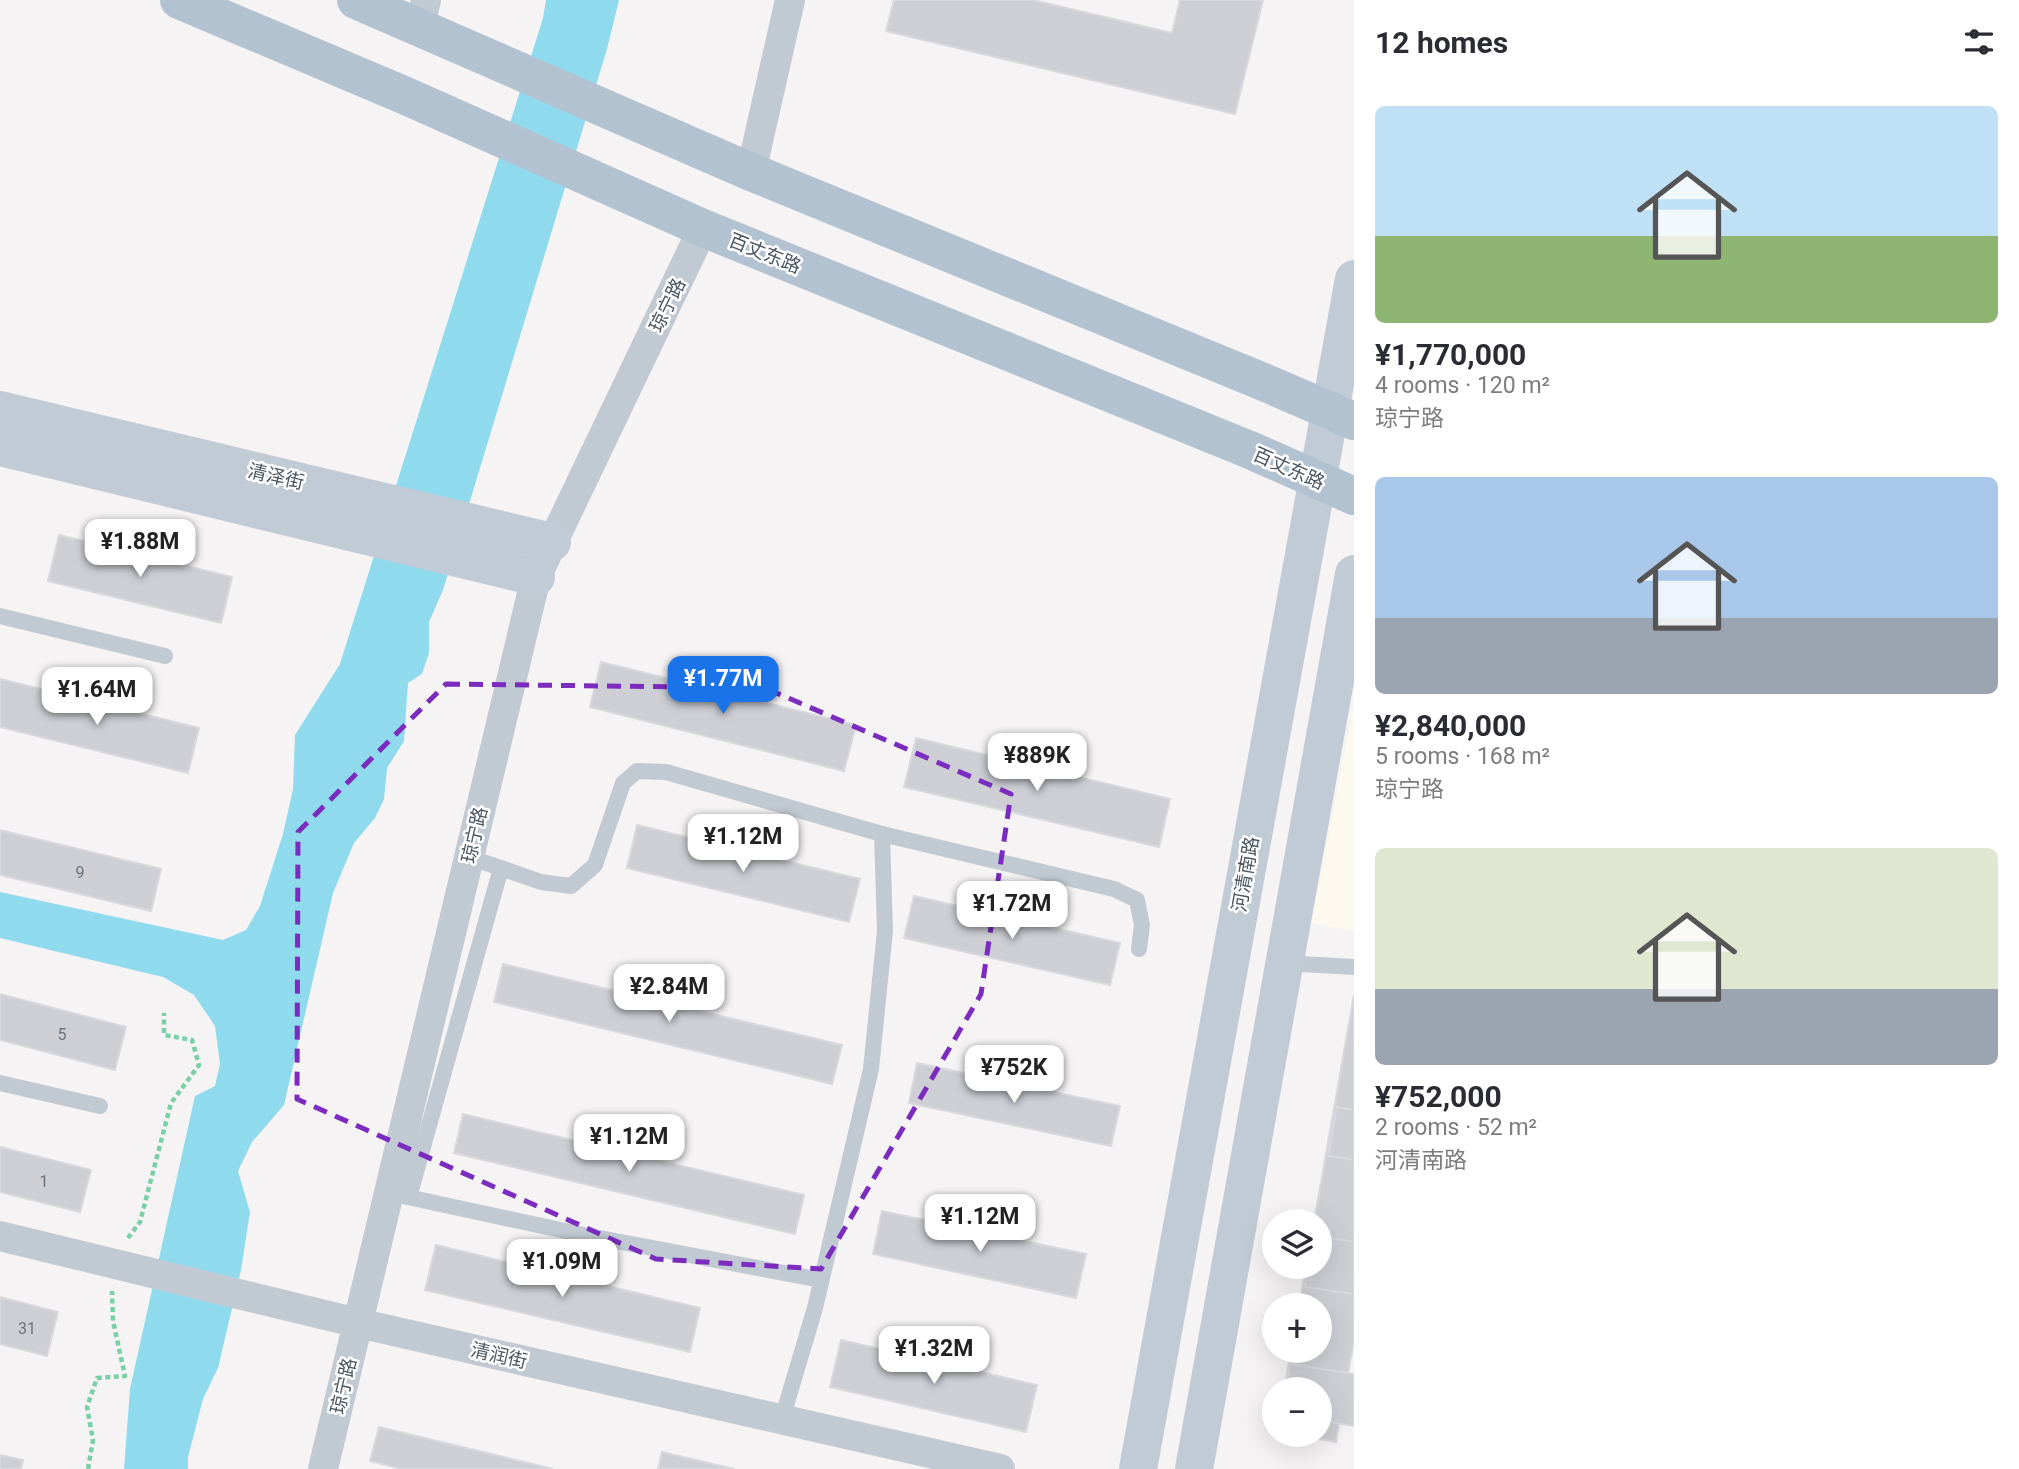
<!DOCTYPE html>
<meta charset="utf-8">
<style>
:root{--surface:#fff;--page:#f2f2f3;--text:#2b2b33;--muted:#7c7c81;--accent:#1a73e8}
body{margin:0;font-family:Roboto,"Noto Sans SC",sans-serif;background:var(--page);color:var(--text);height:100vh;display:flex;flex-direction:column;font-size:26px;white-space:nowrap}
*{box-sizing:border-box;margin:0}
p{font-size:23px;color:var(--muted)}
.icon{flex:none;width:38px;height:38px;fill:none;stroke:currentColor;stroke-width:2;stroke-linecap:round;stroke-linejoin:round}
.map{position:relative;flex:1;overflow:hidden}
.sheet{display:flex;flex-direction:column;background:var(--surface);width:665px}
.sheet>*{flex:none}
.tools{position:absolute;left:1262px;top:1209px;display:grid;gap:14px}
.tools a{display:grid;place-items:center;width:70px;height:70px;border-radius:50%;background:var(--surface);box-shadow:0 7px 28px #0002;font-size:35px}
.price{position:absolute;translate:-50% -60px;padding:0 16px;border-radius:14px;background:#fff;color:#222;font-size:23px;line-height:46px;filter:drop-shadow(0 2px 4px #0008)}
.price::after{content:'';position:absolute;left:50%;top:42px;width:21px;height:16px;margin-left:-10px;background:inherit;clip-path:polygon(0 0,100% 0,50% 100%)}
.price.active{background:var(--accent);color:#fff}
ul{padding:0;list-style:none}
li{display:grid;align-content:center;gap:14px;height:371px;padding:0 21px}
li span{display:grid;place-items:center;height:217px;border-radius:10px;color:#555}
li>.icon{margin-inline-start:auto}
span .icon{width:126px;height:126px;fill:#fffc;stroke-width:1}
li b{font-size:30px}
h2{display:flex;justify-content:space-between;align-items:center;height:84px;padding:0 21px;font-size:30px}
main{display:flex;flex:1;min-height:0}
.map>svg:first-child{display:block}
.commercial{fill:#fdf9ef}
.water{fill:#90daee}
.building{fill:#cdcfd5;stroke:#d7d9de;stroke-width:2}
.lines{fill:none;stroke-linecap:round;stroke-linejoin:round}
.path{stroke:#7ad0a6;stroke-width:4.5;stroke-dasharray:5 3.5;stroke-linecap:butt}
.lane{stroke:#c1cad2;stroke-width:16}
.street{stroke:#c1cad2;stroke-width:30}
.secondary{stroke:#c1cbd6;stroke-width:38}
.primary{stroke:#b3c2d1;stroke-width:38}
.marked{fill:none;stroke:#7b2cbf;stroke-width:5;stroke-dasharray:14 9;stroke-linejoin:round}
.labels{text-anchor:middle;stroke-width:5;stroke-linejoin:round;paint-order:stroke}
.number-label{font-size:16px;fill:#6b747e}
.street-label{font-size:19px;fill:#4a5661;stroke:#fff}
</style>
<main>
<div class="map">
<svg width="1354" height="1469" viewBox="0 0 1354 1469">
<rect width="100%" height="100%" fill="#f5f3f3"/>
<path class="commercial" d="M1354 706V932L1311 923Z"/>
<path class="water" d="M546 0H619L607 49 443 590 429 622V653L422 674 408 683 404 741 387 768 384 799 375 818 354 843 333 893 284 1105 252 1142 238 1171 250 1212 241 1270 218 1368 203 1399 188 1457V1469H124L130 1389 195 1096 215 1086 220 1064 215 1026 194 995 163 977 0 938V892L223 940 246 930 260 906 283 834 293 789 295 735 340 664 543 18Z"/>
<g class="building">
<path d="M894 0H1033L1172 33 1180 0H1263L1235 114 886 31Z"/>
<path d="M59 535 232 577 221 623 48 581Z"/>
<path d="M601 662 856 725 844 771 590 707Z"/>
<path d="M0 679 199 728 188 773 0 727Z"/>
<path d="M916 738 1170 799 1159 847 904 787Z"/>
<path d="M637 825 860 879 849 922 627 868Z"/>
<path d="M0 830 161 869 151 911 0 875Z"/>
<path d="M914 896 1120 943 1110 985 904 938Z"/>
<path d="M503 964 842 1045 832 1084 494 1002Z"/>
<path d="M0 994 126 1027 115 1070 0 1040Z"/>
<path d="M1354 995V1340L1336 1442 1297 1435H1320V1390H1284L1291 1351H1320V1306H1299L1306 1267H1320V1222H1314Z"/>
<path d="M917 1063 1120 1106 1111 1146 909 1103Z"/>
<path d="M1337 1107 1354 1110V1160L1328 1156Z"/>
<path d="M463 1114 804 1195 795 1234 454 1153Z"/>
<path d="M0 1147 91 1170 80 1212 0 1192Z"/>
<path d="M882 1211 1086 1254 1076 1298 873 1254Z"/>
<path d="M1320 1236 1354 1242V1294L1305 1287 1308 1267H1320Z"/>
<path d="M436 1245 700 1308 690 1352 425 1290Z"/>
<path d="M0 1297 58 1312 47 1356 0 1344Z"/>
<path d="M841 1340 1037 1385 1026 1432 830 1387Z"/>
<path d="M1290 1364 1354 1374V1426L1320 1420V1390H1286Z"/>
<path d="M379 1427 553 1469H402L370 1461Z"/>
<path d="M662 1452 734 1469H658Z"/>
<path d="M0 1455 23 1460 21 1469H0Z"/>
</g>
<g class="lines">
<g class="path">
<path d="M128 1238 140 1222 171 1103 199 1065 192 1040 164 1035V1013"/>
<path d="M88 1469 93 1440 87 1407 97 1378 125 1376 113 1321 112 1291"/>
</g>
<g class="lane">
<path d="M0 616 165 656"/>
<path d="M882 834 1114 889 1137 900 1142 925 1139 949"/>
<path d="M469 857 541 882 571 886 595 865 623 783 637 771 666 772 882 834 885 931 871 1069 815 1308 782 1419"/>
<path d="M1284 963 1354 967"/>
<path d="M0 1083 100 1106"/>
<path d="M389 1193 584 1235 821 1280"/>
<path d="M409 1197 501 868"/>
</g>
<g class="street">
<path d="M420 26 426 0"/>
<path d="M751 172 790 0"/>
<path d="M0 1236 358 1323 1000 1469"/>
<path d="M323 1469 536 577 703 228"/>
</g>
<g class="secondary">
<path d="M0 410 552 542"/>
<path d="M0 447 536 577"/>
<path d="M1138 1469 1354 279"/>
<path d="M1194 1469 1354 574"/>
</g>
<g class="primary">
<path d="M179 0 406 96 703 228 1250 450 1354 496"/>
<path d="M356 0 751 172 1266 383 1354 421"/>
</g>
</g>
<path class="marked" d="M446 684 765 688 1011 794 981 994 821 1269 656 1259 297 1099 298 832Z"/>
<g class="labels">
<g class="number-label">
<text x="80" y="878">9</text>
<text x="62" y="1040">5</text>
<text x="44" y="1187">1</text>
<text x="27" y="1334">31</text>
</g>
<g class="street-label">
<text transform="translate(765 253) rotate(22)" y="7">百丈东路</text>
<text transform="translate(667 305) rotate(-64)" y="7">琼宁路</text>
<text transform="translate(1289 468) rotate(24)" y="7">百丈东路</text>
<text transform="translate(276 476) rotate(13)" y="7">清泽街</text>
<text transform="translate(474 835) rotate(-77)" y="7">琼宁路</text>
<text transform="translate(1245 874) rotate(-80)" y="7">河清南路</text>
<text transform="translate(499 1355) rotate(13)" y="7">清润街</text>
<text transform="translate(343 1386) rotate(-77)" y="7">琼宁路</text>
</g>
</g>
</svg>
<div class="tools">
<a><svg class="icon" aria-label="layers" viewBox="0 0 24 24"><path d="M12 4l9 5-9 5-9-5zM3 14l9 5 9-5"/></svg></a>
<a>+</a>
<a>−</a>
</div>
<b class="price" style="left:140px;top:579px">¥1.88M</b>
<b class="price active" style="left:723px;top:716px">¥1.77M</b>
<b class="price" style="left:97px;top:727px">¥1.64M</b>
<b class="price" style="left:1037px;top:793px">¥889K</b>
<b class="price" style="left:743px;top:874px">¥1.12M</b>
<b class="price" style="left:1012px;top:941px">¥1.72M</b>
<b class="price" style="left:669px;top:1024px">¥2.84M</b>
<b class="price" style="left:1014px;top:1105px">¥752K</b>
<b class="price" style="left:629px;top:1174px">¥1.12M</b>
<b class="price" style="left:980px;top:1254px">¥1.12M</b>
<b class="price" style="left:562px;top:1299px">¥1.09M</b>
<b class="price" style="left:934px;top:1386px">¥1.32M</b>
</div>
<section class="sheet">
<h2>12 homes<svg class="icon" aria-label="filters" viewBox="0 0 24 24"><path d="M4 7h16M4 17h16"/><circle cx="9" cy="7" r="2"/><circle cx="15" cy="17" r="2"/></svg></h2>
<ul>
<li><span style="background:linear-gradient(#bfe0f5 60%,#8fb573 0)"><svg class="icon" aria-label="home" viewBox="0 0 24 24"><path d="M3 11l9-7 9 7M6 9v11h12V9"/></svg></span><div><b>¥1,770,000</b><p>4 rooms · 120 m²</p><p>琼宁路</p></div></li>
<li><span style="background:linear-gradient(#a9c7e8 65%,#9aa5b1 0)"><svg class="icon" aria-label="home" viewBox="0 0 24 24"><path d="M3 11l9-7 9 7M6 9v11h12V9"/></svg></span><div><b>¥2,840,000</b><p>5 rooms · 168 m²</p><p>琼宁路</p></div></li>
<li><span style="background:linear-gradient(#dfe7d0 65%,#9aa5b1 0)"><svg class="icon" aria-label="home" viewBox="0 0 24 24"><path d="M3 11l9-7 9 7M6 9v11h12V9"/></svg></span><div><b>¥752,000</b><p>2 rooms · 52 m²</p><p>河清南路</p></div></li>
</ul>
</section>
</main>
